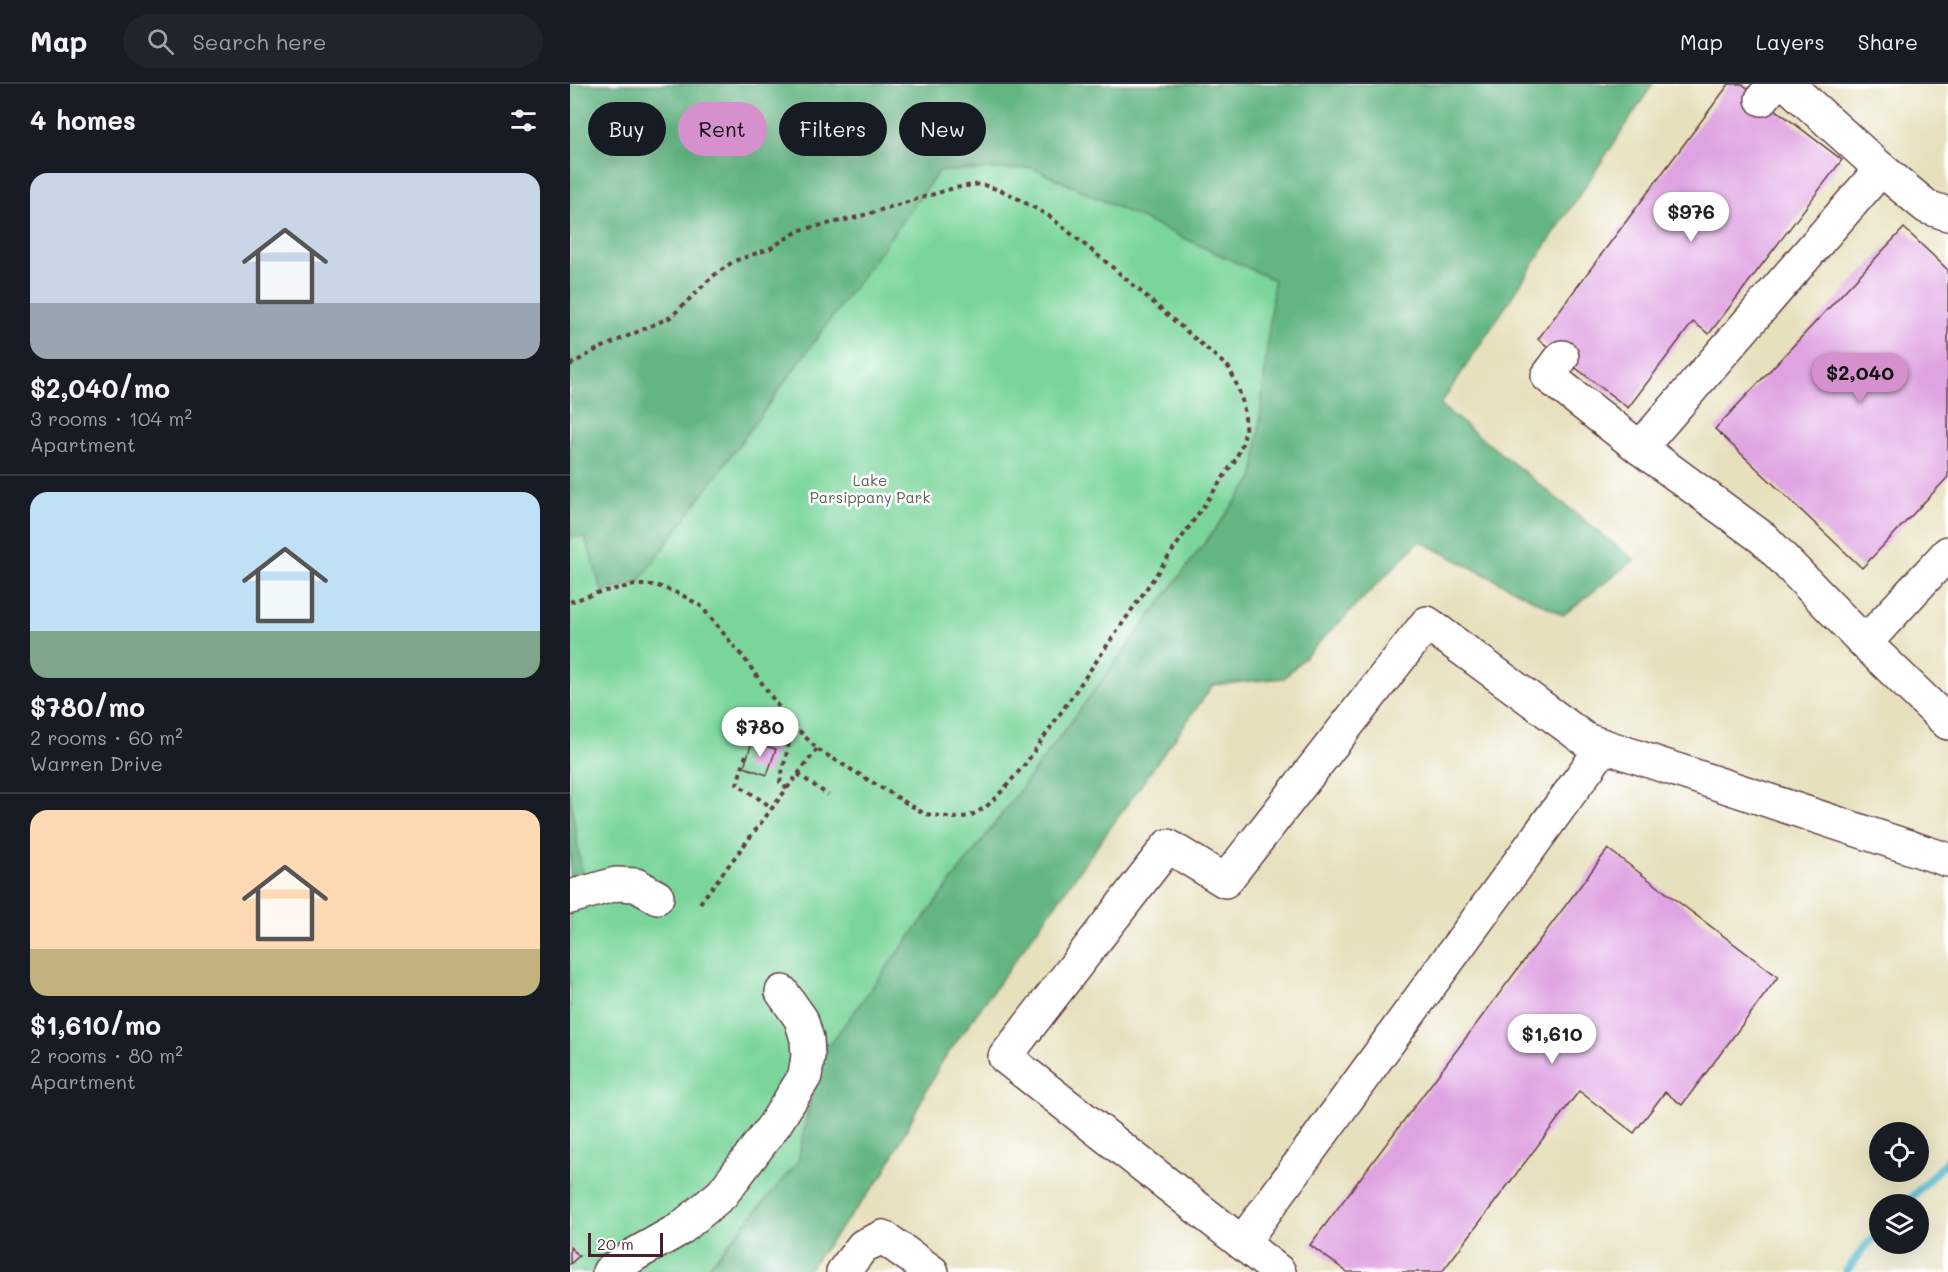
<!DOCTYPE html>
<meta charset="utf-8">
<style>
:root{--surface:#171b24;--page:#20242c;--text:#f1f3f6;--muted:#9ea1a6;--line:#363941;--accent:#d690ce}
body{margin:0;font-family:Mali,sans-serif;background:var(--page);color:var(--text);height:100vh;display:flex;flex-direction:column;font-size:22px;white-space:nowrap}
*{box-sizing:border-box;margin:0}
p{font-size:20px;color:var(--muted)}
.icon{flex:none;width:33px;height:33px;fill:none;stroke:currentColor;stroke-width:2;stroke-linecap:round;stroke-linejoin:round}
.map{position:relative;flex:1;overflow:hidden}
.side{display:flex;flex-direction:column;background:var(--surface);width:570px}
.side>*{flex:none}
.guide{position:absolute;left:18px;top:18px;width:570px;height:54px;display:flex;gap:12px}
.buttons{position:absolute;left:1299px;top:1038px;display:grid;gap:12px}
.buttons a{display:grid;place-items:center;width:60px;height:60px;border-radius:50%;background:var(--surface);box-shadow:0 6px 24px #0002;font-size:30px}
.scale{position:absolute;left:18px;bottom:15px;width:75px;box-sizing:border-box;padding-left:6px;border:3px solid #4a1f2b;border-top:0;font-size:16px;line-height:21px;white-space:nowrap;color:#4a1f2b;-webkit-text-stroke:4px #fff;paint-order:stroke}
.price{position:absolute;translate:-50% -51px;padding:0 14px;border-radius:21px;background:#fff;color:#222;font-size:20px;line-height:39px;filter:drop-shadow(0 2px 3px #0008)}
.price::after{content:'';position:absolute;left:50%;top:36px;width:18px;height:14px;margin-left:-9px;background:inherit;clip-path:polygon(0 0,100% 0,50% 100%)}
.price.on{background:var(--accent);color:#111}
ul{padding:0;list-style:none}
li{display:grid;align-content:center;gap:12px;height:318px;padding:0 30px}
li+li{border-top:2px solid var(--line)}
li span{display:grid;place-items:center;height:186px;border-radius:18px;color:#555}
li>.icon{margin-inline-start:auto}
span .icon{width:108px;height:108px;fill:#fffc;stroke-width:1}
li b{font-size:26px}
h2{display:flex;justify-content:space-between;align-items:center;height:72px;padding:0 30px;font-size:26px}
.tag{padding:0 21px;border-radius:27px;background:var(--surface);box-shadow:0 6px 24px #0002;font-size:21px;line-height:54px}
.tag.on{background:var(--accent);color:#111}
header{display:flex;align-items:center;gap:36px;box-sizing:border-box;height:84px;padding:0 30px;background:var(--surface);border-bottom:2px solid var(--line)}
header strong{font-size:28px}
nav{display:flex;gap:33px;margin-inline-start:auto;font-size:21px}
.search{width:420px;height:54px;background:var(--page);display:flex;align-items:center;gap:15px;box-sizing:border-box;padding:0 21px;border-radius:33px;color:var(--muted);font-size:22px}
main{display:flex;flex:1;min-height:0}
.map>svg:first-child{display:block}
.green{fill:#7ad59b;stroke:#627a63;stroke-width:1.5}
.forest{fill:#63b683;stroke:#566a57;stroke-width:1.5}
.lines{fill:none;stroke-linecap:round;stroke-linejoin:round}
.stream{stroke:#4eb8cb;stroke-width:8}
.building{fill:#dfa3e2}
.minor-casing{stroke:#623c41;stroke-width:36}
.path{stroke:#623c41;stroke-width:4;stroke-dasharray:4.5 4.5;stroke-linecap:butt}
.minor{stroke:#fff;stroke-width:33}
.labels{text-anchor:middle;stroke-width:5;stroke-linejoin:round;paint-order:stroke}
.park-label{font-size:15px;fill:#5b5f52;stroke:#fff}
</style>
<header>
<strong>Map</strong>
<div class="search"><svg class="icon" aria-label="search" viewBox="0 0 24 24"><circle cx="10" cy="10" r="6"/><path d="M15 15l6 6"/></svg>Search here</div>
<nav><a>Map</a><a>Layers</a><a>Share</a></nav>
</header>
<main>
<section class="side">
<h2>4 homes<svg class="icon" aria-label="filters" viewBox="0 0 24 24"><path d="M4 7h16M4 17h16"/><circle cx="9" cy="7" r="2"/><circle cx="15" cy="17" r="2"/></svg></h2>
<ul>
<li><span style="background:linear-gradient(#c9d6e8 70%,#9aa5b1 0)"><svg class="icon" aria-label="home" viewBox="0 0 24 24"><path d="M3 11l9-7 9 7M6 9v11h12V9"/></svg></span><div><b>$2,040/mo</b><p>3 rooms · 104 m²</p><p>Apartment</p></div></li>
<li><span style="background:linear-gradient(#bfe0f5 75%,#7fa58c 0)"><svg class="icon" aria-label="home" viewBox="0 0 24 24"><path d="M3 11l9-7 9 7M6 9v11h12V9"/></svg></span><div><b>$780/mo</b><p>2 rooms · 60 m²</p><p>Warren Drive</p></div></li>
<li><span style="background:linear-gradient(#ffd9b3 75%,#c2b280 0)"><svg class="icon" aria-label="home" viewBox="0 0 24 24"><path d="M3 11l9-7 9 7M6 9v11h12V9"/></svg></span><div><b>$1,610/mo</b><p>2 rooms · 80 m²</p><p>Apartment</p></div></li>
</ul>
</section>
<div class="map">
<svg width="1378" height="1188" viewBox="0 0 1378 1188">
<rect width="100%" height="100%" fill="#fff"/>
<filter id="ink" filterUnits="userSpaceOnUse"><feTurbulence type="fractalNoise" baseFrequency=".0167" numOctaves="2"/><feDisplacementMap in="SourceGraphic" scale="12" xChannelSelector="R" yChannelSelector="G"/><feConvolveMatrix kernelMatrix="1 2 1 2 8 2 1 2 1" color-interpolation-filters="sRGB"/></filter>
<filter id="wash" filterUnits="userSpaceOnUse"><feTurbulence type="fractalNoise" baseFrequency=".008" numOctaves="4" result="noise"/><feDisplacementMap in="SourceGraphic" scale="24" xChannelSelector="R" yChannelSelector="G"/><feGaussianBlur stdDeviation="1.35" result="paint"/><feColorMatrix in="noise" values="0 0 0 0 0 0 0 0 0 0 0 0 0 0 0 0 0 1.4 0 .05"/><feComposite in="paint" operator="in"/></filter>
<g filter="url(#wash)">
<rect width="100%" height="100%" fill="#e7e0bd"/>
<path class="green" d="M463 84 705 196 684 393 248 976 228 1078 134 1188H0V232L369 87Z"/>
<g class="forest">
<path d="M0 0H1083L870 321 1064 476 993 531 850 457 714 594 643 601 369 982 313 1091 236 1188H134L228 1078 248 976 684 393 704 196 463 84 369 87 68 499 32 507 15 453H0Z"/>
<path d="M0 708 15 810 0 814Z"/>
</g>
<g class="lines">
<g class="stream">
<path d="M1335 1120 1378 1076"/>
<path d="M1276 1188 1293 1165 1310 1147"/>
</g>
</g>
<g id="blocks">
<g class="building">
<path d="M1159 0H1172L1272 76 1139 250 1123 238 1058 324 968 255Z"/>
<path d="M1334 144 1378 186V393L1292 484 1145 345Z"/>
<path d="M182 658 206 665 197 691 174 683Z"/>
<path d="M1038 765 1208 893 1112 1021 1095 1008 1064 1049 1009 1007 872 1188H777L740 1161Z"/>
<path d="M0 1163 9 1172 0 1180Z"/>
</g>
</g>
</g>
<g filter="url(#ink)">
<use href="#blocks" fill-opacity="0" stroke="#623c41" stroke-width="1.5"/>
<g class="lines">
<defs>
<g id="minor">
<path d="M1217 0 1311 85"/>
<path d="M1192 15 1204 0"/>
<path d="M1378 130 1357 123 1311 85 1070 364 1194 455 1295 559 1378 469"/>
<path d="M992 273 978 292 1070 364"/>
<path d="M1295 559 1378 639"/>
<path d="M0 813 46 800 66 801 87 813"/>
<path d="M672 1159 1034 662"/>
<path d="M39 1188 64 1171 110 1145 152 1110 205 1040 235 992 238 972 237 955 231 935 212 908"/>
<path d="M273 1188 293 1162 313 1153 362 1188"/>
<path d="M709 1188 435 973 598 762 655 797 857 539 1016 656 1378 776"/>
</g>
</defs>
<use href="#minor" class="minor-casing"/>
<g class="path">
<path d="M0 281 26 266 101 233 143 192 164 177 199 165 230 146 284 134 384 104 410 100 436 108 479 132 541 182 659 284C669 304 677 325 675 348 674 357 669 367 666 375L456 679 433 706 416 723 400 732 385 734 355 730 247 665 215 632 177 578 131 522 110 510 85 501H65L26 509 0 518"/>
<path d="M176 671 167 700 203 724"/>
<path d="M228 690 258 711"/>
<path d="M217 705 210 698 223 642"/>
<path d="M130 819 247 665"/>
</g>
<use href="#minor" class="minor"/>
</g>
</g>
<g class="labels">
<g class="park-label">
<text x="300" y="402">Lake<tspan x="300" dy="17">Parsippany Park</tspan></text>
</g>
</g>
</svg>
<div class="buttons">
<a><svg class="icon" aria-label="locate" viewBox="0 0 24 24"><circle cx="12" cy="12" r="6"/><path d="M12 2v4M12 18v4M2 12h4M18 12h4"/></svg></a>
<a><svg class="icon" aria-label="layers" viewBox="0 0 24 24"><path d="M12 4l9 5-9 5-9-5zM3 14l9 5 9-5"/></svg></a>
</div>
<div class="scale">20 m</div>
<b class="price" style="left:1121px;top:159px">$976</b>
<b class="price on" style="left:1290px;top:320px">$2,040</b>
<b class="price" style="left:190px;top:674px">$780</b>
<b class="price" style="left:982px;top:981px">$1,610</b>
<div class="guide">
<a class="tag">Buy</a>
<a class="tag on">Rent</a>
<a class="tag">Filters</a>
<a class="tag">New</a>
</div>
</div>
</main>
